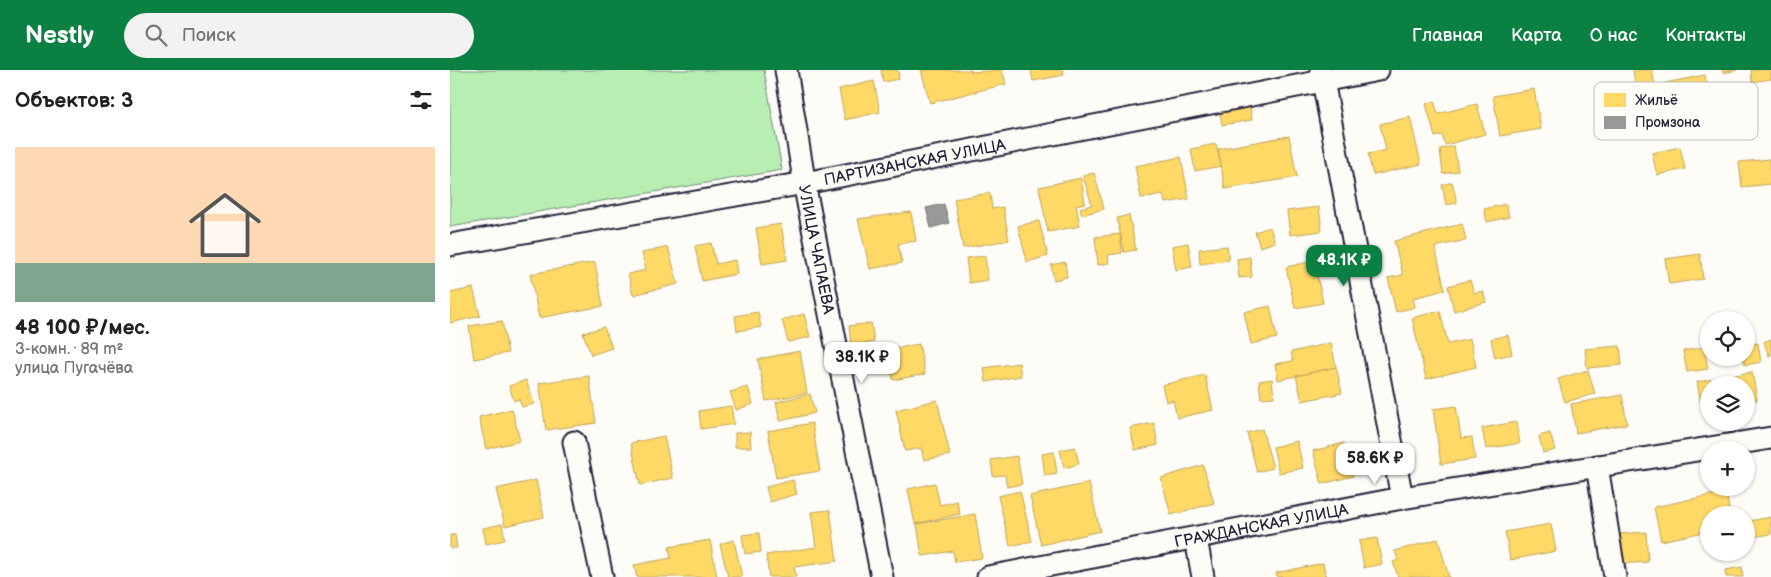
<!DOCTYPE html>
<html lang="ru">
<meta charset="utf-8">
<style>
:root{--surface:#fff;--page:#f2f2f2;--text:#202124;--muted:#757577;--accent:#0b8043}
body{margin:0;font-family:"Balsamiq Sans",sans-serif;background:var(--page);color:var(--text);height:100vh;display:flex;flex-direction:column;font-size:19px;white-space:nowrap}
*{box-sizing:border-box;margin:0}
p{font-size:16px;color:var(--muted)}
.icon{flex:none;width:28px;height:28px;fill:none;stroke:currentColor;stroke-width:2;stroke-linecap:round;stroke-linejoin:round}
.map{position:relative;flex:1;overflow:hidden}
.side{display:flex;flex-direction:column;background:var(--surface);width:450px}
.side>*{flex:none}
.buttons{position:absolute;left:1250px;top:241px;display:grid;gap:10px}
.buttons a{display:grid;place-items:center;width:55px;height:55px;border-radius:50%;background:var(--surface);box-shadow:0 1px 4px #0004;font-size:25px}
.price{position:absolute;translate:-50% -42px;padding:0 11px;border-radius:10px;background:#fff;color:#222;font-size:16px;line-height:32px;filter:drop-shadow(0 1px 2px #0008)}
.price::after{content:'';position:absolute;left:50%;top:30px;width:15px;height:11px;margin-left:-8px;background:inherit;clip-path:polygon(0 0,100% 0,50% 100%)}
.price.selected{background:var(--accent);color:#fff}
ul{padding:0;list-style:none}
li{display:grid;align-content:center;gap:10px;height:265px;padding:0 15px}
li span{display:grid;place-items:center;height:155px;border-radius:0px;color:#555}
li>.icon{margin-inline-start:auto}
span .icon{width:90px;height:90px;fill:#fffc;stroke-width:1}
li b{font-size:21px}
h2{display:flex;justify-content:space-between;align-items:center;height:60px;padding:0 15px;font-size:21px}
header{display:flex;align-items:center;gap:30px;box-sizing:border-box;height:70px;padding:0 25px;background:var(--accent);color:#fff}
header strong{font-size:24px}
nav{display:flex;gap:28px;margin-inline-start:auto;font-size:18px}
.search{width:350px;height:45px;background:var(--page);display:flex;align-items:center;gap:12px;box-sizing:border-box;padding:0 18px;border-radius:28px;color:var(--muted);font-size:19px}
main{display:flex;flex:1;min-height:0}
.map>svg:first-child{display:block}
.green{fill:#b7efb2;stroke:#6c8876}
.homes{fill:#ffd966;stroke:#bda259}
.industry{fill:#999;stroke:#75757d}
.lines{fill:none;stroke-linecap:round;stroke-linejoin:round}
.minor-casing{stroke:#22223b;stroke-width:25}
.minor{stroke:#fdfcf7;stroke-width:21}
.labels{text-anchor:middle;stroke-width:5;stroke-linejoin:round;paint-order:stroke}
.street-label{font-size:16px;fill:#22223b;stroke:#fdfcf7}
.key{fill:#fdfcf7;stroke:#bbbbbf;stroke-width:1}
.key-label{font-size:14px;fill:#22223b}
</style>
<header>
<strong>Nestly</strong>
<div class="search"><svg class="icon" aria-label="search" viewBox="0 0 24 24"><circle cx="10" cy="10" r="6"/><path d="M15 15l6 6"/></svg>Поиск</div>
<nav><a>Главная</a><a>Карта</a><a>О нас</a><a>Контакты</a></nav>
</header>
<main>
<section class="side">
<h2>Объектов: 3<svg class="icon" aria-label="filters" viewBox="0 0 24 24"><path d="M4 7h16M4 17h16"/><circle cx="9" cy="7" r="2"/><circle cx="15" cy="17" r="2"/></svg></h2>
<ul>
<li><span style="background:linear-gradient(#ffd9b3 75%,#7fa58c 0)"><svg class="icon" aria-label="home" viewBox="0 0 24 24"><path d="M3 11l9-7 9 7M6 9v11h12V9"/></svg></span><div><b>48 100 ₽/мес.</b><p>3-комн. · 89 m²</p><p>улица Пугачёва</p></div></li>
</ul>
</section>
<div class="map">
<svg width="1321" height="507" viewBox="0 0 1321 507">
<rect width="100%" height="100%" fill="#fdfcf7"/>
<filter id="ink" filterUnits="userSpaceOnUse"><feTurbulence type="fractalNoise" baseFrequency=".02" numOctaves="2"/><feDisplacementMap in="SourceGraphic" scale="10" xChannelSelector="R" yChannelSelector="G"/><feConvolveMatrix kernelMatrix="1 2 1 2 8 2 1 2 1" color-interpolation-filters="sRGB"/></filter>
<g filter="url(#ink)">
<path class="green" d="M0 0H314L332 100 0 157Z"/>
<g class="homes">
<path d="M431 0H448L449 9 433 12Z"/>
<path d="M471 0H521V2L552 0 556 14 480 33Z"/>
<path d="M581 0H613L614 5 583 11Z"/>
<path d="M1183 0H1202L1206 22 1187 26Z"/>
<path d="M1272 0H1287L1273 3Z"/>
<path d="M1301 0H1321V9L1302 12Z"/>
<path d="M1255 5 1262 45 1223 53 1215 13Z"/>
<path d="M424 11 430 42 395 50 389 19Z"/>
<path d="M1084 19 1091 59 1050 66 1043 26Z"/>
<path d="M799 30 802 50 772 55 769 35Z"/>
<path d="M984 31 988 44 1027 34 1035 64 995 75 992 65 985 67 976 34Z"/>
<path d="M960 47 971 94 923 105 918 84 936 80 930 54Z"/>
<path d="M839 66 847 107 775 119 768 79Z"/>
<path d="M766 74 771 96 745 101 741 79Z"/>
<path d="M1004 76 1008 101 993 104 990 79Z"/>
<path d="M1230 77 1235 99 1207 105 1202 83Z"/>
<path d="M731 87 739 129 715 133 713 124 691 128 685 96Z"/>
<path d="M1320 89 1321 114 1292 117 1289 92Z"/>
<path d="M644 103 654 139 632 145 630 138 642 135 633 106Z"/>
<path d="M631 108 635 133 626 135 630 156 598 162 589 117Z"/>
<path d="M1002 112 1007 133 996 135 992 115Z"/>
<path d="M540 123 542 139 553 137 559 170 513 178 504 129Z"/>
<path d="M1056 134 1059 147 1037 152 1034 139Z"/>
<path d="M869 137 872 161 840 165 837 141Z"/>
<path d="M461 142 466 171 448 174 452 193 420 199 408 149Z"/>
<path d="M679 145 686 180 674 182 667 148Z"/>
<path d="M589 151 598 186 577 192 568 156Z"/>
<path d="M331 154 337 190 312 194 306 158Z"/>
<path d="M1012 154 1016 170 985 177 995 220 963 228 965 237 946 242 938 208 953 205 944 171Z"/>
<path d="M820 157 825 172 810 177 805 162Z"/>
<path d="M670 164 672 183 658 185 659 193 648 195 645 167Z"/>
<path d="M261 173 266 194 285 190 287 204 252 211 245 176Z"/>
<path d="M738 173 742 197 726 200 722 176Z"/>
<path d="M777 176 779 190 750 194 749 179Z"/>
<path d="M218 177 228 214 183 225 178 204 196 200 192 183Z"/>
<path d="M1250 184 1253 209 1219 214 1215 189Z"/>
<path d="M535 186 538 210 519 213 516 188Z"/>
<path d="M800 187 802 207 789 208 787 189Z"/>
<path d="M864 191 873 233 845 238 836 197Z"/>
<path d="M145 192 153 236 89 248 80 204Z"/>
<path d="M615 192 617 207 604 210 601 195Z"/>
<path d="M1020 210 1024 223 1033 221 1036 232 1004 241 998 216Z"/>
<path d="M23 218 30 246 0 253V223Z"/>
<path d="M820 236 827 268 801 274 794 242Z"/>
<path d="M990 241 998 274 1020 269 1026 297 976 309 962 248Z"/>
<path d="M308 242 311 257 287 261 285 246Z"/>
<path d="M354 244 360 267 338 272 332 250Z"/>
<path d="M52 251 58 283 24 289 19 256Z"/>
<path d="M421 253 424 272 401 275 399 256Z"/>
<path d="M154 257 162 278 141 285 133 263Z"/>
<path d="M1058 265 1062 284 1045 288 1041 269Z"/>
<path d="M1321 269V285L1319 286 1314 272Z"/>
<path d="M881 273 886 297 828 310 825 294 843 291 841 282Z"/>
<path d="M1308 273 1311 292 1295 295 1293 288H1296V275Z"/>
<path d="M469 274 475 304 443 310 438 280Z"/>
<path d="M1170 276 1172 295 1137 298 1135 279Z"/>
<path d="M1254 277 1258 299 1237 302 1233 281Z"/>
<path d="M350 281 357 323 316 331 308 289Z"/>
<path d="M569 293 571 306 536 312 534 298Z"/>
<path d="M886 297 892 323 852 331 846 306Z"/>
<path d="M1138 300 1145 324 1115 332 1108 309Z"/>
<path d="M1302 302 1307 330 1296 332V315H1259V339L1252 340 1247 312Z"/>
<path d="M755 305 763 340 727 348 723 330 716 332 712 315Z"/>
<path d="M139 306 146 353 96 360 89 313Z"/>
<path d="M822 309 824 327 811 328 809 311Z"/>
<path d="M76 310 84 334 72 337 69 329 64 331 59 316Z"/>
<path d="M298 317 303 334 286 340 280 322Z"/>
<path d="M360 324 365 343 330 351 326 332Z"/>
<path d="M1172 325 1177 354 1126 363 1121 334Z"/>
<path d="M487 330 500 385 474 390 471 378 455 381 446 340Z"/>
<path d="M281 336 284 354 251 359 249 341Z"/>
<path d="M1006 336 1011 368 1022 367 1025 389 991 394 983 339Z"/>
<path d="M62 339 70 371 36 379 29 347Z"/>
<path d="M1066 352 1070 373 1036 379 1032 358Z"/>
<path d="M362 353 370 401 326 408 318 361Z"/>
<path d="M704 353 708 375 685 380 680 358Z"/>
<path d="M812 359 823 398 807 402 797 363Z"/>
<path d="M300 362 301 377H285V363Z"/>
<path d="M1100 363 1105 380 1093 383 1089 366Z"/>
<path d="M214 366 223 408 190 415 181 373Z"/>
<path d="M847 371 853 398 829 403 823 377Z"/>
<path d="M894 373 903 406 872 414 863 381Z"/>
<path d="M625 377 629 394 614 398 610 380Z"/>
<path d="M604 382 607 404 595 406 592 384Z"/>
<path d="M567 386 572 414 557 417 555 405 543 406 541 390Z"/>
<path d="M753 395 764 433 721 445 711 408Z"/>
<path d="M86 410 94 447 55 456 46 419Z"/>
<path d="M343 410 347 424 320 432 316 417Z"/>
<path d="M485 413 490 435 507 431 510 444 465 454 458 419Z"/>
<path d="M639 413 650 461 591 475 580 426Z"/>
<path d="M570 421 582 471 560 476 548 426Z"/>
<path d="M1276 422 1280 445H1259V461L1211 471 1204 437Z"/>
<path d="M380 440 387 491 344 497 346 507H319L316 485 366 477 361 442Z"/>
<path d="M525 444 532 488 505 492 503 481 472 486 467 454Z"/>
<path d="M1321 447V464L1302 467 1299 451Z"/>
<path d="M52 454 55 470 36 474 33 458Z"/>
<path d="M1101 454 1106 481 1060 490 1055 462Z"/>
<path d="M1196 462 1198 492 1169 494 1167 464Z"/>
<path d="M309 463 311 482 295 484 292 465Z"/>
<path d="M0 465H5L7 478H0Z"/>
<path d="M927 468 932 494 914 498 909 471Z"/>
<path d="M988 469 999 507H948L943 492 948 490 945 481Z"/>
<path d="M260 470 267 507H187L184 495 221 488 219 477Z"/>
<path d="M284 470 292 507H278L270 474Z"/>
<path d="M873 493 876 507H827L826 503Z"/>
<path d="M1292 497 1293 507H1276L1275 500Z"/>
</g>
<path class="industry" d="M494 134 499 153 481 158 476 138Z"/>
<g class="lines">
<defs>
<g id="minor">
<path id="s1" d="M336 0 357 128 432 507"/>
<path d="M871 0 952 428"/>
<path id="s2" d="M0 175 355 113 928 0"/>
<path d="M124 372 152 507"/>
<path d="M1147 396 1165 507"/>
<path d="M746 469 753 507"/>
<path id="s3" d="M538 507 952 428 1321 368"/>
</g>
</defs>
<use href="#minor" class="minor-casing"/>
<use href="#minor" class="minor"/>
</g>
</g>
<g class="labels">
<g class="street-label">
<text dy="6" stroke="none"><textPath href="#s2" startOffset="472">ПАРТИЗАНСКАЯ УЛИЦА</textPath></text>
<text dy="6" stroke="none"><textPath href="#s1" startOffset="182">УЛИЦА ЧАПАЕВА</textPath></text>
<text dy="6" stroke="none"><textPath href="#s3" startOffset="278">ГРАЖДАНСКАЯ УЛИЦА</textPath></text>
</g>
</g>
<rect x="1144" y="12" width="164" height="58" rx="8" class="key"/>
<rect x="1154" y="23" width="22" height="14" fill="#ffd966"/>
<rect x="1154" y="46" width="22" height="13" fill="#999"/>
<g class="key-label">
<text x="1185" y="35">Жильё</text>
<text x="1185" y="57">Промзона</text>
</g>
</svg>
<div class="buttons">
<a><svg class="icon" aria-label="locate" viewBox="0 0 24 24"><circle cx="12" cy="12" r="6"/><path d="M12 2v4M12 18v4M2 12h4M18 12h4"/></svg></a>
<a><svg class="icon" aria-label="layers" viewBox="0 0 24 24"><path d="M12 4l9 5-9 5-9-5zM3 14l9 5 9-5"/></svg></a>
<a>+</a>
<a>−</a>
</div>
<b class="price selected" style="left:894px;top:217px">48.1K ₽</b>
<b class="price" style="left:412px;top:314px">38.1K ₽</b>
<b class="price" style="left:925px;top:415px">58.6K ₽</b>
</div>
</main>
